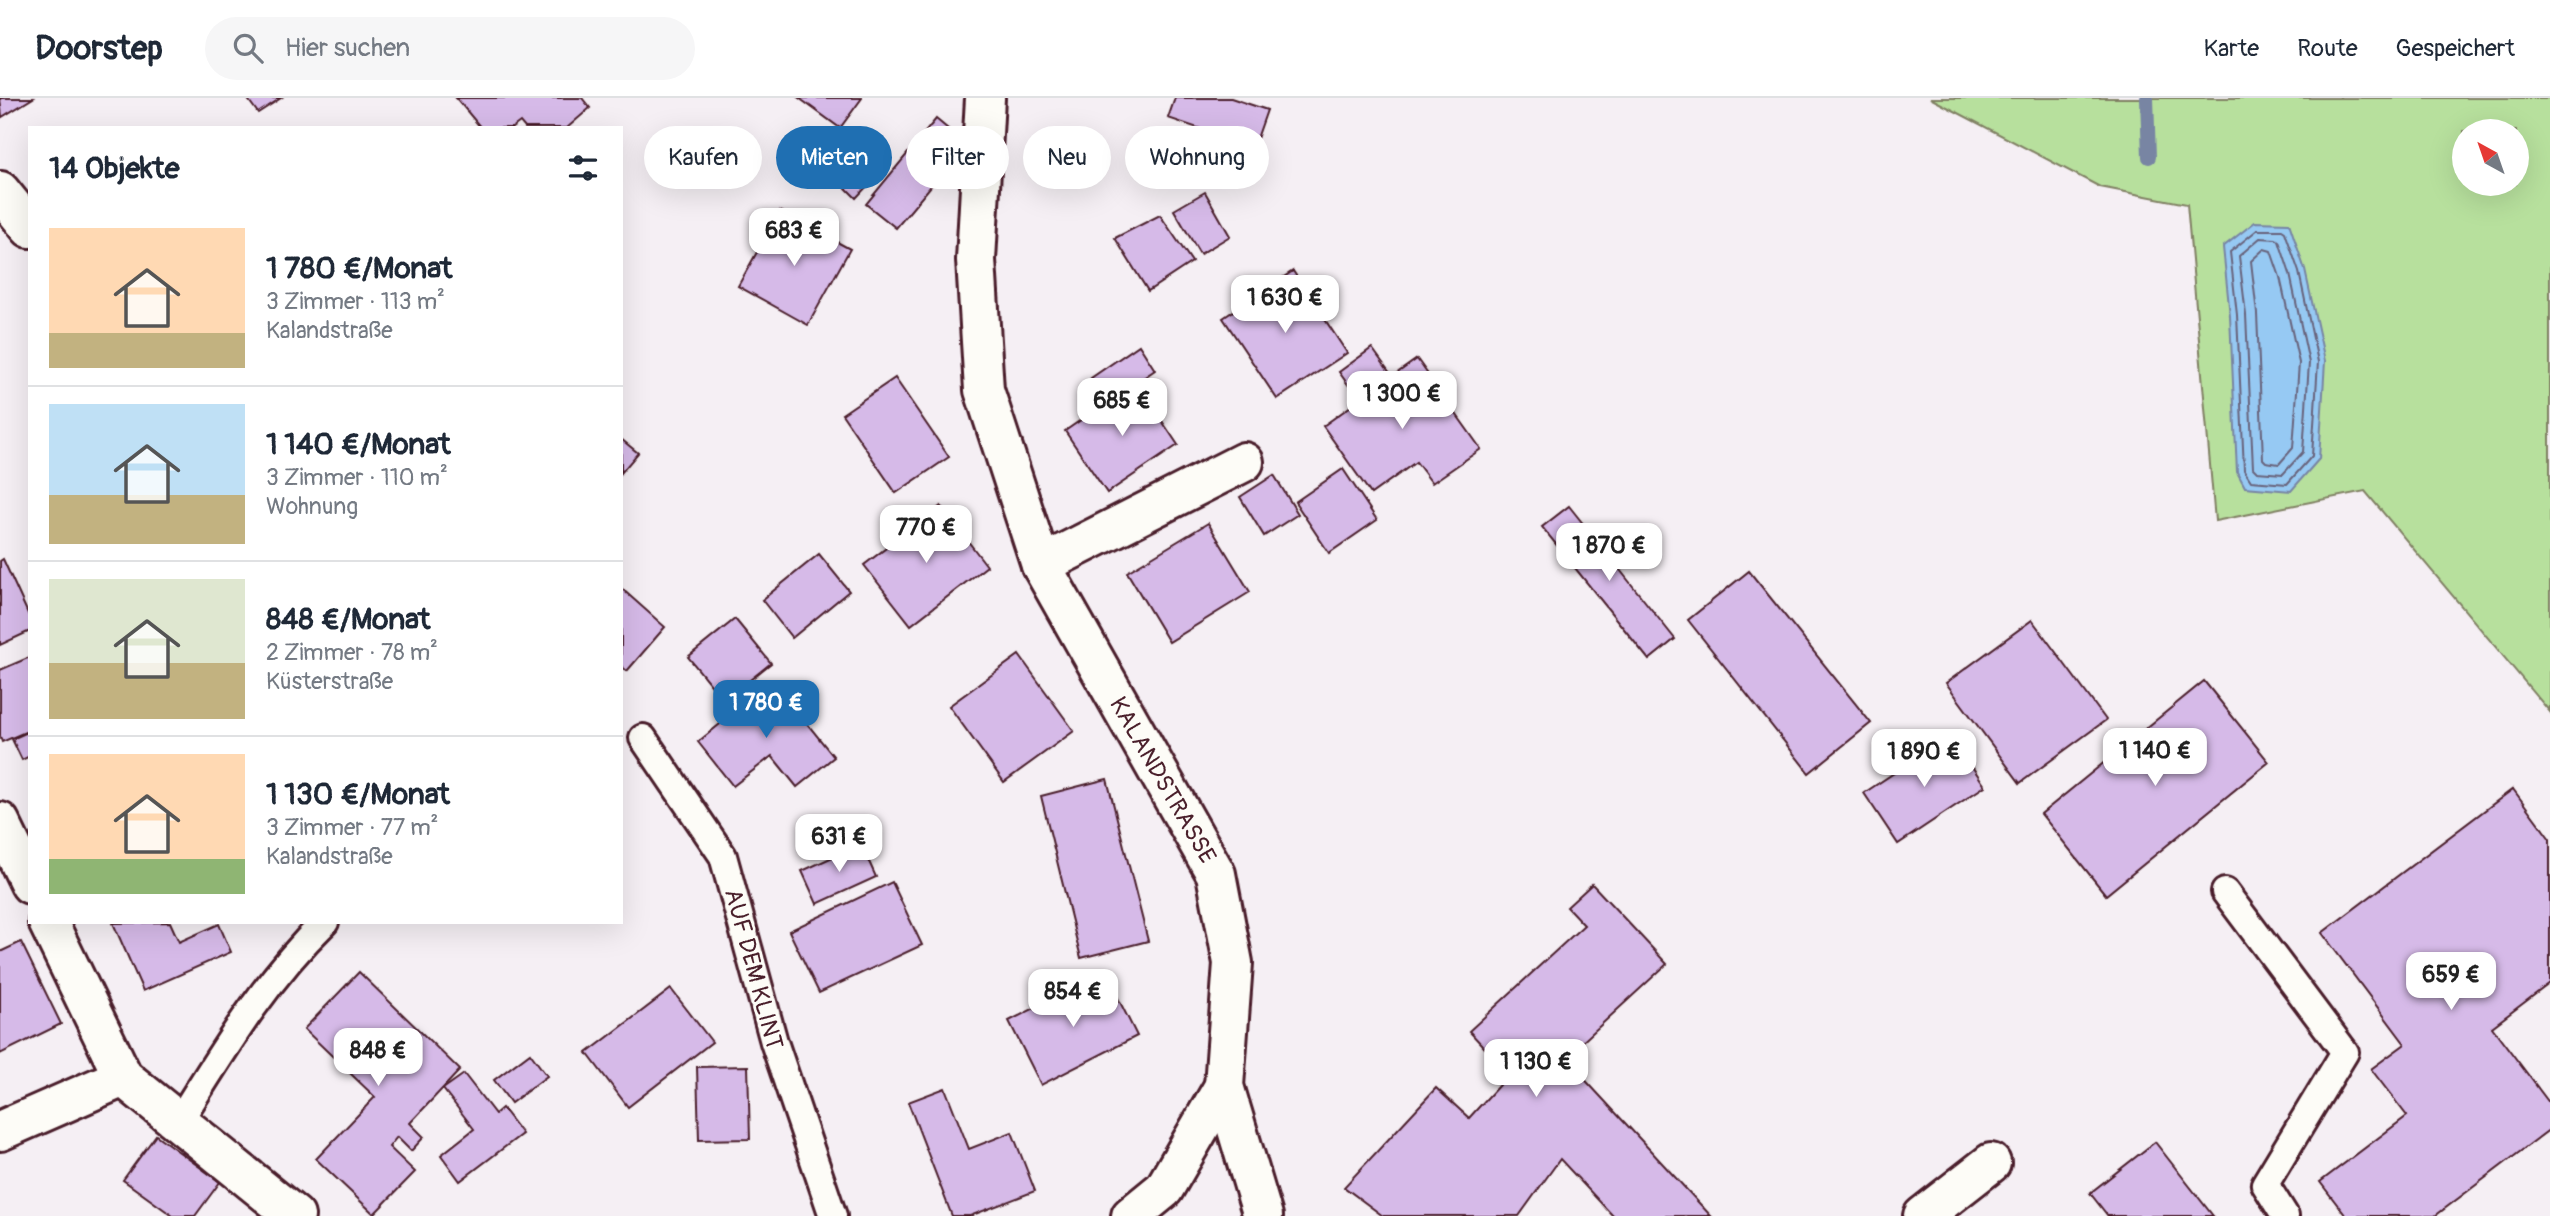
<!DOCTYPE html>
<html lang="de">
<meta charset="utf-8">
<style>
:root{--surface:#fff;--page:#f6f6f7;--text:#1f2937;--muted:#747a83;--line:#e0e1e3;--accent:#1f6fb2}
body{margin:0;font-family:Pangolin,sans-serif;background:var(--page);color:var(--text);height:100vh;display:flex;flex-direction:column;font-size:26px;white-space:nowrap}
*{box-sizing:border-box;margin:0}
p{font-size:23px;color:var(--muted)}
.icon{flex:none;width:38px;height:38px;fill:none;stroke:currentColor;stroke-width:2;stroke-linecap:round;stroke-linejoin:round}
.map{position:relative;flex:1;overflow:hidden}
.drawer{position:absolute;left:28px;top:28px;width:595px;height:798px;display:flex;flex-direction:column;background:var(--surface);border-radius:0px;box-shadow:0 7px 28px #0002}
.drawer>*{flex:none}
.hud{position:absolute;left:644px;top:28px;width:665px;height:63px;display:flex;gap:14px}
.needle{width:46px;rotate:320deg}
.controls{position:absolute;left:2452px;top:21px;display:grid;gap:14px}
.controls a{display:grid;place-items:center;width:77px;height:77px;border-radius:50%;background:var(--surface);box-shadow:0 7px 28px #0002;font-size:35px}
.price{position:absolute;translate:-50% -60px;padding:0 16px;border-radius:14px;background:#fff;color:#222;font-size:23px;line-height:46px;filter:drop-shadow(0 2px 4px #0008)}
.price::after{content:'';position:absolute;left:50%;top:42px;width:21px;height:16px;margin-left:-10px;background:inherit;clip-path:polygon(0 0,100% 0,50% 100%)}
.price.active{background:var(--accent);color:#fff}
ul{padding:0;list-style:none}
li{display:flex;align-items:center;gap:21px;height:175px;padding:0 21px}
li+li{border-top:2px solid var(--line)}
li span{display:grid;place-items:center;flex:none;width:196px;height:140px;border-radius:0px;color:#555}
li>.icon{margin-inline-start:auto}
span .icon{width:84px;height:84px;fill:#fffc;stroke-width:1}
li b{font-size:30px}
h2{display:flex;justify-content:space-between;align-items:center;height:84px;padding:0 21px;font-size:30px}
.chip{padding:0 24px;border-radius:32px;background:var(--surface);box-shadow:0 7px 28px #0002;font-size:24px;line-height:63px}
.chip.active{background:var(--accent);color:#fff}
header{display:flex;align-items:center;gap:42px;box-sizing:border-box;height:98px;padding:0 35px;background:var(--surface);border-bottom:2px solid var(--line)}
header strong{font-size:33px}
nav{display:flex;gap:38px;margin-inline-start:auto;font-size:24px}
.search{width:490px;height:63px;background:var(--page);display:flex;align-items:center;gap:18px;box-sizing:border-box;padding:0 24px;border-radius:38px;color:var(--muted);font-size:26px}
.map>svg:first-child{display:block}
.green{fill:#b7e09d;stroke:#808064;stroke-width:2;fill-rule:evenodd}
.water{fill:#96c9f3;stroke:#7885a3;stroke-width:2}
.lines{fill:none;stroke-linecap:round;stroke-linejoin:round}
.shore{stroke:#68637b;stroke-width:2}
.stream{stroke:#7885a3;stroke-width:14}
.building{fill:#d6bae8;stroke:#4a1f2b;stroke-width:2}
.lane-casing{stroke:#4a1f2b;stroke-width:32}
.street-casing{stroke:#4a1f2b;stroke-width:44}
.lane{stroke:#fdfcf7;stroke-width:26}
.street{stroke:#fdfcf7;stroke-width:38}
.labels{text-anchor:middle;stroke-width:5;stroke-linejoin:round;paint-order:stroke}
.street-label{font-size:24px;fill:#4a1f2b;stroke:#fdfcf7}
</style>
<header>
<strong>Doorstep</strong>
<div class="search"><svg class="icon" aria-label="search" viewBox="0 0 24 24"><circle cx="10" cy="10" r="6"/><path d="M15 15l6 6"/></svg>Hier suchen</div>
<nav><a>Karte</a><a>Route</a><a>Gespeichert</a></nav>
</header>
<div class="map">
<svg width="2550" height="1118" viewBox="0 0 2550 1118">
<rect width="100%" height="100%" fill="#f5eff4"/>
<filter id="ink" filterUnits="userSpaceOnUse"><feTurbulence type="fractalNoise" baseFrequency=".0143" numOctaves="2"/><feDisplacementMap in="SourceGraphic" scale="14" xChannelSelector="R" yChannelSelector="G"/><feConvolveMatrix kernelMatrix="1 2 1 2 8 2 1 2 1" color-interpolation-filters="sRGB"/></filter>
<g filter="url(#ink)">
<path class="green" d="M1930 0H2550V614L2365 393 2215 423 2187 106 2100 89ZM2464 33H2516V86H2464Z"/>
<path class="water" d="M2255 124 2289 125 2305 172 2325 263 2319 361 2291 393 2245 389 2237 374 2230 218 2223 149Z"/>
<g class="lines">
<g class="shore">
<path d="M2257 132H2282L2285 134 2299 174 2318 264 2312 358 2287 386 2251 383 2244 372 2237 217 2230 154Z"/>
<path d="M2260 140 2276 141 2279 143 2290 176 2309 265 2303 354 2283 376 2257 374 2253 370 2246 217 2239 158Z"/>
<path d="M2264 151 2271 153 2280 179 2299 265 2293 350 2279 366 2266 364 2263 361 2257 216 2251 163Z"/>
</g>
<path class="stream" d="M2147 0 2149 59"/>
</g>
<g class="building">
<path d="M0 0H33L2 19Z"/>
<path d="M247 0H281L258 15Z"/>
<path d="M456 0H582L590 10 567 30H525L520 24 512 30H481Z"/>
<path d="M799 0H862L840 30Z"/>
<path d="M1175 0H1231L1267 12 1254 49 1168 20Z"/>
<path d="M936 21 966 46 896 130 866 106Z"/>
<path d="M848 38 883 71 856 100 821 65Z"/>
<path d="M1205 94 1230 138 1200 156 1174 112Z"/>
<path d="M780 113 850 151 808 227 738 188Z"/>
<path d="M1160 117 1192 164 1148 193 1115 140Z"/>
<path d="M1293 173 1347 255 1277 301 1223 220Z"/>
<path d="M1139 247 1155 272 1108 304 1091 280Z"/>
<path d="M1372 250 1393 279 1359 302 1339 274Z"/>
<path d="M1417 261 1481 351 1432 385 1416 364 1371 396 1323 328Z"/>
<path d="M895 280 949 359 896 395 842 316Z"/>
<path d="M1136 284 1178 347 1107 395 1065 333Z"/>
<path d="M621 341 638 355 621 375Z"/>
<path d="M1343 371 1377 422 1329 455 1295 404Z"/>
<path d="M1274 377 1298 416 1264 438 1240 399Z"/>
<path d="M941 408 987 468 911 527 864 467Z"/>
<path d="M1569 408 1675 541 1649 562 1542 429Z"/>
<path d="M1208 425 1250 494 1169 544 1127 474Z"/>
<path d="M819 456 849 493 792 540 762 502Z"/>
<path d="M3 461 30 520V533L0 547V463Z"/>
<path d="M1749 473 1871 625 1809 675 1688 522Z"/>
<path d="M621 490 665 529 627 573 621 568Z"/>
<path d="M735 521 771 565 724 603 688 559Z"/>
<path d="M2032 522 2106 622 2020 685 1946 585Z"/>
<path d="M1019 557 1074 633 1004 684 949 608Z"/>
<path d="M30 559V632L2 644 0 638V572Z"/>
<path d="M773 583 834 659 797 689 772 658 733 688 698 644Z"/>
<path d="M2204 583 2269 664 2106 797 2041 716Z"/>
<path d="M30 633V658L22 662 12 641Z"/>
<path d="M1951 637 1985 688 1898 746 1864 695Z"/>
<path d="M1107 681 1148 843 1081 860 1041 698Z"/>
<path d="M2513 691 2550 741V885L2492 929 2550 1006V1031L2435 1118H2346L2320 1084 2407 1018 2371 971 2405 946 2322 835Z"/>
<path d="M861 746 876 779 817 806 802 773Z"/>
<path d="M892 784 922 847 819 895 789 833Z"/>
<path d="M1592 786 1667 866 1565 960 1711 1118H1613L1560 1061 1519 1118H1383L1344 1089 1436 990 1469 1020 1509 976 1469 933 1584 827 1567 809Z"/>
<path d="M170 824 179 844 219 826 231 854 143 893 113 825Z"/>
<path d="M21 844 61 926 0 956V854Z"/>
<path d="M359 874 460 972 410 1025 424 1039 411 1053 397 1039 389 1049 415 1074 374 1116 316 1061 375 999 304 931Z"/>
<path d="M1105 874 1137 938 1041 987 1009 923Z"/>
<path d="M671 891 712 944 628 1009 587 955Z"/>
<path d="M530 955 547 978 511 1005 494 982Z"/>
<path d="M748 968 750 1041 699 1042 697 969Z"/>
<path d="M464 976 495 1016 502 1010 522 1036 460 1083 441 1057 474 1031 443 991Z"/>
<path d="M945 990 969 1051 1012 1034 1035 1093 970 1118H952L908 1004Z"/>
<path d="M156 1037 220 1084 195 1118H173L123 1082Z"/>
<path d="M2155 1044 2213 1118H2108L2090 1095Z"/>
</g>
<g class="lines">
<defs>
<g id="lane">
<path d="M643 640 723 758 774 944 833 1118"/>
<path d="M2225 794 2345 954 2265 1086 2285 1118"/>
<path d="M179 1023C223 953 265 882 325 824"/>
</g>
<g id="street">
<path d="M985 0 976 162 984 292 1041 467 1216 776 1233 865 1224 988 1263 1118"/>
<path d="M0 93 30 130"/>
<path d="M1041 467 1244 364"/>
<path d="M0 724 30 786"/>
<path d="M48 824 123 979 295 1118"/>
<path d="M0 1033 123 979"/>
<path d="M1131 1118 1164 1091 1224 988"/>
<path d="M1923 1118 1991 1065"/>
</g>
</defs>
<use href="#lane" class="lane-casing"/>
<use href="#street" class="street-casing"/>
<use href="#lane" class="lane"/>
<use href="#street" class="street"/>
</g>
</g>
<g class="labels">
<g class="street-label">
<text transform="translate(1163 682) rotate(60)" y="8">KALANDSTRASSE</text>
<text transform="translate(754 871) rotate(75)" y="8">AUF DEM KLINT</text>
</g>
</g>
</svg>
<div class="controls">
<a><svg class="needle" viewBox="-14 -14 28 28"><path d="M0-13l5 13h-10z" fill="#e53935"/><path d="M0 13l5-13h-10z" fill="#747a83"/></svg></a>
</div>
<b class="price" style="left:794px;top:170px">683 €</b>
<b class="price" style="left:1285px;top:237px">1 630 €</b>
<b class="price" style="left:1402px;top:333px">1 300 €</b>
<b class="price" style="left:1122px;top:340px">685 €</b>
<b class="price" style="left:926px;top:467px">770 €</b>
<b class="price" style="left:1609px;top:485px">1 870 €</b>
<b class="price active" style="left:766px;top:642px">1 780 €</b>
<b class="price" style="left:2155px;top:690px">1 140 €</b>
<b class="price" style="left:1924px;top:691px">1 890 €</b>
<b class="price" style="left:839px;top:776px">631 €</b>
<b class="price" style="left:2451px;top:914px">659 €</b>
<b class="price" style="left:1073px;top:931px">854 €</b>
<b class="price" style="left:378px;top:990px">848 €</b>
<b class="price" style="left:1536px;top:1001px">1 130 €</b>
<div class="hud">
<a class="chip">Kaufen</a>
<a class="chip active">Mieten</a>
<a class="chip">Filter</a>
<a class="chip">Neu</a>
<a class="chip">Wohnung</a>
</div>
<section class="drawer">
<h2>14 Objekte<svg class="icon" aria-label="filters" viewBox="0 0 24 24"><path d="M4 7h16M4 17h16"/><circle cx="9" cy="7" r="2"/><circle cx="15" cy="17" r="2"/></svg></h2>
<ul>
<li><span style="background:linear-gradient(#ffd9b3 75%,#c2b280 0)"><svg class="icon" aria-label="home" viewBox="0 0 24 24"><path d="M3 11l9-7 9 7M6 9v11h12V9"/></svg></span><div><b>1 780 €/Monat</b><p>3 Zimmer · 113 m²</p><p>Kalandstraße</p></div></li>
<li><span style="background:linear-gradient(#bfe0f5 65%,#c2b280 0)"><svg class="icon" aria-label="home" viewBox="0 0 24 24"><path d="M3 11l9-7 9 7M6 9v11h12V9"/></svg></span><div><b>1 140 €/Monat</b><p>3 Zimmer · 110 m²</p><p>Wohnung</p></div></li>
<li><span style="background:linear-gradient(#dfe7d0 60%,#c2b280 0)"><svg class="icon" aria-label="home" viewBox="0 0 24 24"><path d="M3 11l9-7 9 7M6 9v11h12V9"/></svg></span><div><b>848 €/Monat</b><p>2 Zimmer · 78 m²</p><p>Küsterstraße</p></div></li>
<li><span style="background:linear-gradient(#ffd9b3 75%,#8fb573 0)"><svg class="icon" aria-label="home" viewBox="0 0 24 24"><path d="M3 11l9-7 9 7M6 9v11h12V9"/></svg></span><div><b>1 130 €/Monat</b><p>3 Zimmer · 77 m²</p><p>Kalandstraße</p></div></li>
</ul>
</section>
</div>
